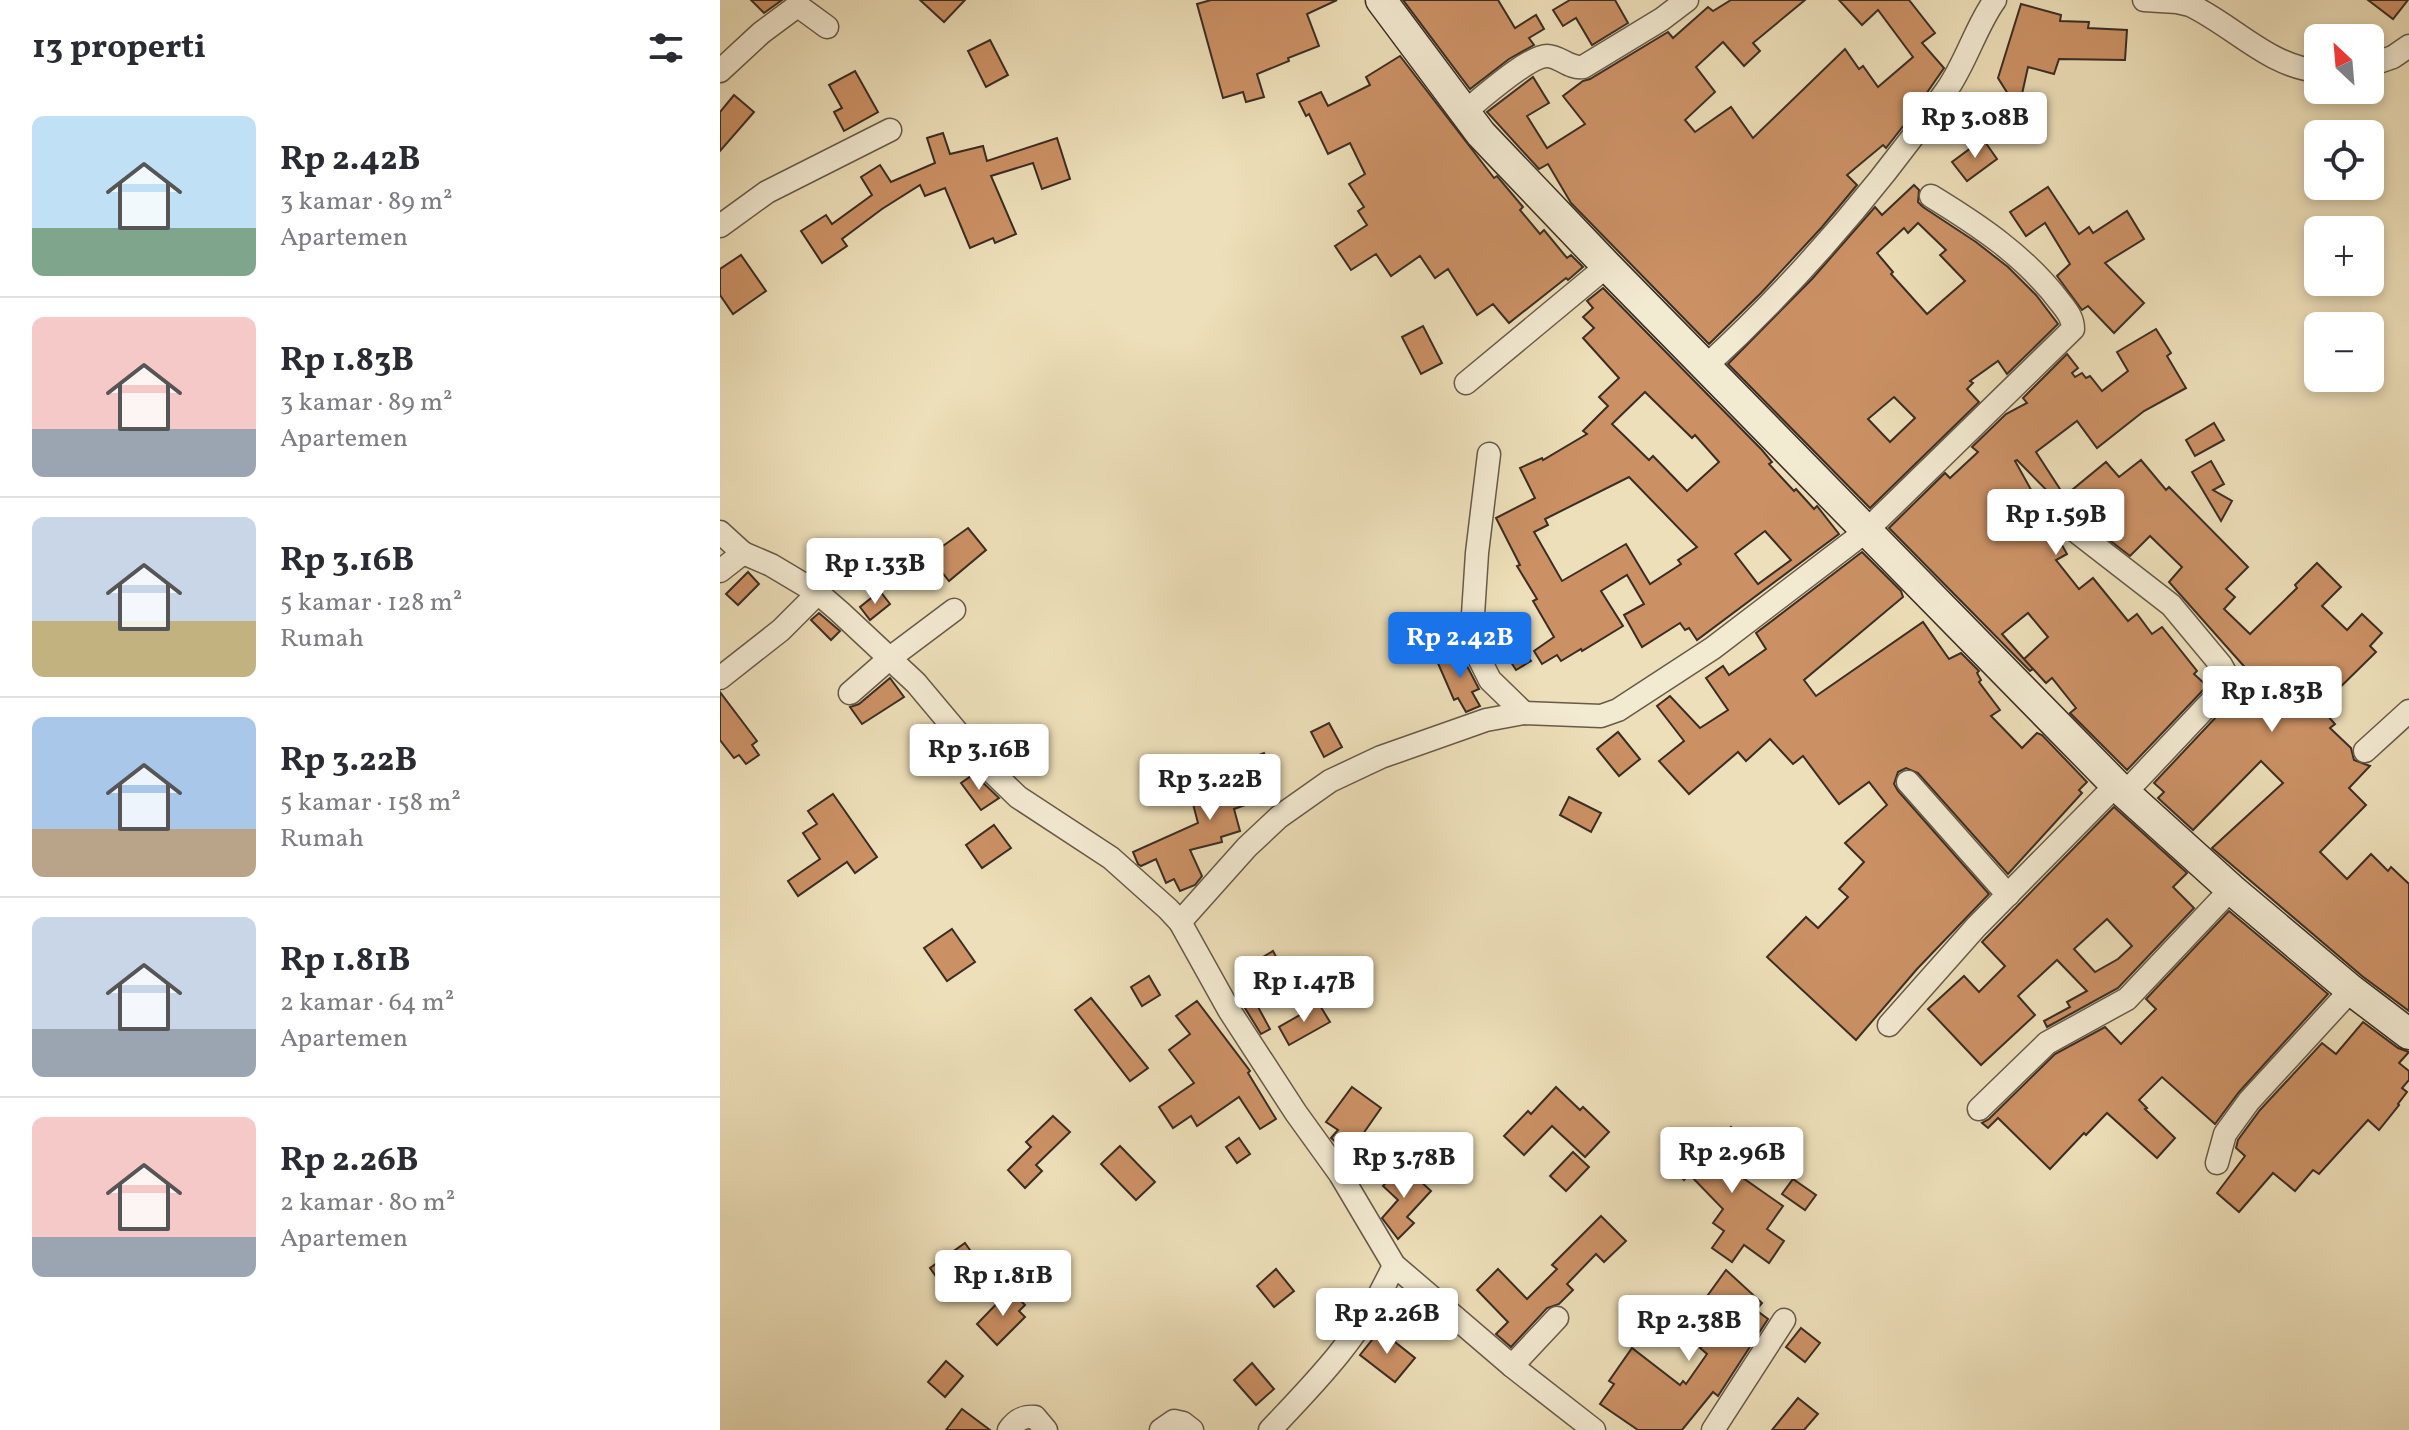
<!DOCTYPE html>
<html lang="id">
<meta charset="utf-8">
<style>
:root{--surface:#fff;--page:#f2f2f3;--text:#2b2b33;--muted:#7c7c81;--line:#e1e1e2;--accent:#1a73e8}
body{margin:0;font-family:Vollkorn,serif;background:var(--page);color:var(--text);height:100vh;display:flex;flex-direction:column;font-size:30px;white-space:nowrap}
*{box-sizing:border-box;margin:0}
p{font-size:26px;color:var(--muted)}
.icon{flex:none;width:44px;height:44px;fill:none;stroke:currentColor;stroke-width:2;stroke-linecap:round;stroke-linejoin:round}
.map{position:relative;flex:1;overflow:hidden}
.details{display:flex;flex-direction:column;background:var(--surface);width:720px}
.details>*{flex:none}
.needle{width:52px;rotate:334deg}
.buttons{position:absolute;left:1584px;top:24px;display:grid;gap:16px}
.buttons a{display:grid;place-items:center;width:80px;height:80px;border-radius:12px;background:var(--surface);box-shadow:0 4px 12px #0003;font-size:40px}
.price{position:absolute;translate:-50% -68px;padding:0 18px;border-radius:8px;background:#fff;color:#222;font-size:26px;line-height:52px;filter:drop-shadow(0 2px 4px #0008)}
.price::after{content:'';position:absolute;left:50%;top:48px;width:24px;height:18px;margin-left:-12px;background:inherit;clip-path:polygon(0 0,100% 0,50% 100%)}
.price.current{background:var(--accent);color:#fff}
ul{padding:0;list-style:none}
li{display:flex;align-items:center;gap:24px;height:200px;padding:0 32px}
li+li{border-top:2px solid var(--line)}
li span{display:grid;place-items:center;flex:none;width:224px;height:160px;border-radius:12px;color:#555}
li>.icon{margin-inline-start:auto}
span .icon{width:96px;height:96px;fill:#fffc;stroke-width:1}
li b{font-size:34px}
h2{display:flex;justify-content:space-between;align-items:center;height:96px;padding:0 32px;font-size:34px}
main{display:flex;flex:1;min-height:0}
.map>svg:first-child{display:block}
.building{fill:#cb9165;stroke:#3b2d23;stroke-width:2;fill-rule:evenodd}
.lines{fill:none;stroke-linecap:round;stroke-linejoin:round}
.street-casing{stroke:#685a48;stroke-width:25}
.secondary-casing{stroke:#3b2d23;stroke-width:33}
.street{stroke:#f3ead2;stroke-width:22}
.secondary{stroke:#f3ead2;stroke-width:30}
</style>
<main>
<section class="details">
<h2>13 properti<svg class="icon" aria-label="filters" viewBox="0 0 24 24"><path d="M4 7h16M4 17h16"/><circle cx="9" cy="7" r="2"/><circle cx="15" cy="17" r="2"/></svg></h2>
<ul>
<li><span style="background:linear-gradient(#bfe0f5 70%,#7fa58c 0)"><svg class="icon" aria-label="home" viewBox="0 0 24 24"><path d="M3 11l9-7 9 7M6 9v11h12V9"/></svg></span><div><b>Rp 2.42B</b><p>3 kamar · 89 m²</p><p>Apartemen</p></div></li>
<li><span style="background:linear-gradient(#f6c9c9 70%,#9aa5b1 0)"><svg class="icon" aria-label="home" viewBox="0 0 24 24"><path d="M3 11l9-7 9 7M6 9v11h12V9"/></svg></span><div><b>Rp 1.83B</b><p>3 kamar · 89 m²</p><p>Apartemen</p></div></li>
<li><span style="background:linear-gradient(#c9d6e8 65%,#c2b280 0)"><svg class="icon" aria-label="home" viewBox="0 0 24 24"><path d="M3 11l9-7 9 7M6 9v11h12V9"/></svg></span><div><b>Rp 3.16B</b><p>5 kamar · 128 m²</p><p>Rumah</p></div></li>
<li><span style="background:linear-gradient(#a9c7e8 70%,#b9a48a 0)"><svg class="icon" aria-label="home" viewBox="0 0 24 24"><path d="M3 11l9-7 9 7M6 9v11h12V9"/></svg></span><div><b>Rp 3.22B</b><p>5 kamar · 158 m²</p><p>Rumah</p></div></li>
<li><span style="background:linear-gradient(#c9d6e8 70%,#9aa5b1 0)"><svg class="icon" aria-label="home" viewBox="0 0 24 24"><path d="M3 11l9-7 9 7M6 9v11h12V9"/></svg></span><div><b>Rp 1.81B</b><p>2 kamar · 64 m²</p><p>Apartemen</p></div></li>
<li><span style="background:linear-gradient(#f6c9c9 75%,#9aa5b1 0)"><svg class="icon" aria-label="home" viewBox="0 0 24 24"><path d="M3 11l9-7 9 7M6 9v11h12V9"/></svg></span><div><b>Rp 2.26B</b><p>2 kamar · 80 m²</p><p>Apartemen</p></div></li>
</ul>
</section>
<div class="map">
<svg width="1689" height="1430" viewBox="0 0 1689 1430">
<rect width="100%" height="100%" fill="#eddfb9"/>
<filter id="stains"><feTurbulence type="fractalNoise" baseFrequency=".0025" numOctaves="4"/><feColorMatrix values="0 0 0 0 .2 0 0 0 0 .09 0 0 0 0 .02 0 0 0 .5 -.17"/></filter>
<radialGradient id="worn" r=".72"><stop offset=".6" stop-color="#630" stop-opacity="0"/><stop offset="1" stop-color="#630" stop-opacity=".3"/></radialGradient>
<g class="building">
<path d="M31 0H62L44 13Z"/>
<path d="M200 0H245L224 22Z"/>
<path d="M491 0H617L587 14 599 46 568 58 569 61 537 74 544 97 526 102 523 92 503 98 477 4Z"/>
<path d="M683 0H778L795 28 816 15 824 29 809 38 814 45 789 59 750 89Z"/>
<path d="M850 0H895L908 23 872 45 856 18 843 26 833 10Z"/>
<path d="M1011 0H1085L1033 43 1040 51 1024 66 1003 42 976 67 995 92 965 120 975 132 1011 107 1033 138 1125 49 1139 69 1143 66 1158 87 1193 57 1158 10 1142 25 1119 0H1189L1215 33 1202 43 1224 68 1199 104 1189 113 1191 116 1166 148 1163 145 1127 175 1137 185 1102 227 1041 293 989 344 851 203 828 164 819 169 767 112 813 77 829 103 807 116 827 148 865 124 843 96 863 81 870 79 948 32 953 38 988 7 993 11Z"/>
<path d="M1648 0H1688L1673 19Z"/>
<path d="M1301 4 1341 15 1340 21 1369 22 1368 28 1407 30 1405 60 1339 59 1334 74 1308 67 1296 121 1259 114 1288 94 1278 78Z"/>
<path d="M270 40 288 75 266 87 248 51Z"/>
<path d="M680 56 774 178 777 176 803 207 800 210 820 234 824 230 847 258 851 255 863 267 848 280 846 278 789 323 773 304 757 315 728 269 715 278 700 256 671 276 656 254 631 270 615 246 647 225 638 211 644 207 629 184 645 174 630 143 608 154 589 114 586 116 579 102 601 92 608 106 650 85 646 77Z"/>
<path d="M135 71 158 112 124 131 114 112 122 108 109 85Z"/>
<path d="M14 95 34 112 0 151V112Z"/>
<path d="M223 133 230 154 263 146 267 161 337 138 350 179 322 189 313 163 271 176 296 234 275 243 273 238 250 248 225 188 205 196 200 185 162 209 122 239 127 246 102 263 81 231 106 215 112 224 152 195 141 177 160 165 171 182 215 163 207 138Z"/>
<path d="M1263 139 1277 159 1247 181 1232 162Z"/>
<path d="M1194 185 1199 190 1198 202 1203 207 1256 242 1288 267 1316 295 1338 324 1287 374 1278 361 1250 381 1253 383 1247 389 1259 402 1150 508 1008 364 1092 279 1155 207 1162 215ZM1198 223 1226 250 1220 255 1245 281 1207 314 1171 274 1173 272 1157 253 1184 228 1188 233ZM1174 397 1195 418 1170 442 1148 419Z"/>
<path d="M1328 187 1359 234 1369 227 1373 233 1407 211 1424 239 1385 263 1424 303 1394 333 1368 306 1362 310 1337 276 1350 264 1325 223 1306 236 1290 212Z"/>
<path d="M21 255 46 291 13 314 0 295V269Z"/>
<path d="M883 288 1042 450 1052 462 1049 464 1074 491 1076 489 1094 509 1097 506 1119 534 977 640 969 628 965 630 960 623 922 647 904 615 924 604 907 575 881 591 903 626 862 651 861 649 841 661 837 655 822 664 814 651 834 637 813 601 817 599 797 566 800 565 776 518 815 498 800 468 822 458 823 460 867 434 863 431 888 406 879 397 899 378 863 338 874 328 863 317 873 308 867 301ZM925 392 972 438 975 435 999 462 967 491 933 456 929 460 892 424ZM909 477 977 547 958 560 961 564 930 584 906 544 842 581 814 532 828 525 825 519ZM1045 531 1071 560 1038 584 1015 554Z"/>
<path d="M703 326 722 363 701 374 682 337Z"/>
<path d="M1436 329 1451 353 1447 356 1466 388 1424 411 1377 448 1357 421 1316 452 1349 503 1343 507 1297 460 1295 461 1347 554 1336 560 1359 589 1373 578 1408 621 1417 614 1432 634 1442 627 1477 671 1474 674 1487 686 1407 770 1350 713 1356 708 1332 678 1326 683 1304 659 1313 669 1310 671 1169 528 1225 473 1230 478 1258 452 1252 447 1286 414 1307 403 1303 398 1347 354 1358 368 1352 373 1355 377 1362 373 1366 378 1370 376 1382 391 1408 371 1397 352ZM1308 613 1328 637 1304 659 1282 634Z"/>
<path d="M1494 423 1504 440 1475 456 1466 440Z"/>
<path d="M1421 460 1446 490 1449 487 1528 567 1506 589 1515 597 1504 609 1530 634 1577 588 1575 585 1597 563 1621 587 1602 606 1627 630 1642 614 1662 633 1650 646 1656 652 1600 707 1615 724 1610 728 1631 748 1634 760 1650 766 1629 788 1646 805 1600 852 1627 879 1651 854 1668 871 1671 867 1689 884V1011L1642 976 1492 848 1563 783 1541 761 1473 830 1438 798 1444 792 1434 783 1514 698 1520 683 1530 673 1449 582 1462 567 1430 536 1410 556 1370 525 1376 519 1352 490 1386 462 1399 477Z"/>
<path d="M1491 461 1504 484 1493 490 1512 501 1501 521 1472 472Z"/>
<path d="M248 528 266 550 229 581 209 556Z"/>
<path d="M1142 552 1181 591 1183 597 1084 680 1096 696 1203 622 1229 659 1241 653 1259 671 1257 673 1261 680 1259 682 1280 710 1271 716 1302 748 1317 733 1322 735 1367 782 1359 790 1362 793 1288 874 1198 773 1186 768 1178 772 1174 784 1178 791 1269 894 1197 969 1136 1040 1047 957 1086 917 1098 928 1128 897 1119 889 1144 862 1125 843 1167 805 1149 782 1119 804 1083 756 1073 764 1050 739 1026 761 1018 752 969 794 939 761 964 741 937 706 950 696 980 728 1008 710 986 678 1003 666 1009 675 1046 649 1036 633Z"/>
<path d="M28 572 39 584 18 605 6 594Z"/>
<path d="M160 591 170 604 150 620 140 607Z"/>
<path d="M99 613 120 631 111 640 91 620Z"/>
<path d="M802 647 811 661 796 670 787 656Z"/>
<path d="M743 650 747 666 759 689 752 692 760 706 746 712 738 698 734 700 717 661Z"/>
<path d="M170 678 184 697 142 724 130 707 139 704Z"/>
<path d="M0 692 37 741 32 745 39 755 26 764 19 755 14 758 0 740Z"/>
<path d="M609 723 622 747 604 757 591 732Z"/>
<path d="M898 732 920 759 899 776 877 749Z"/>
<path d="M544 753 559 793 514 809 520 831 501 837 502 842 470 850 482 876 475 885 460 891 454 879 446 883 436 859 421 866 418 864 413 852 478 823 473 804 488 800 484 784 522 773 518 763Z"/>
<path d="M254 774 279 798 261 810 241 783Z"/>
<path d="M113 794 157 857 135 873 127 862 78 896 68 881 100 859 83 833 97 824 88 811Z"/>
<path d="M849 797 881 813 871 832 840 815Z"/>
<path d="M1394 807 1467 873 1453 887 1474 908 1398 988 1327 1027 1324 1021 1350 1007 1347 1002 1367 991 1337 960 1298 996 1315 1015 1261 1065 1208 1009 1244 976 1259 992 1285 966 1262 942ZM1387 919 1412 946 1398 959 1375 972 1354 949Z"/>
<path d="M274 825 291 848 262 868 246 845Z"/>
<path d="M1509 911 1608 994 1519 1092 1495 1124 1442 1077 1419 1100 1427 1108 1425 1109 1455 1138 1437 1158 1387 1113 1366 1135 1364 1133 1330 1169 1278 1118 1268 1128 1262 1123 1269 1119 1335 1054 1385 1027 1401 1044 1436 1009 1426 999Z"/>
<path d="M232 929 255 962 227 981 204 948Z"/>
<path d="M553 951 566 975 537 991 524 968Z"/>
<path d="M429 976 440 995 422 1006 411 987Z"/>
<path d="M531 994 550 1029 541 1034 520 1000Z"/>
<path d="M371 998 428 1068 410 1081 355 1010Z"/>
<path d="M477 1001 530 1071 528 1073 556 1119 540 1129 519 1097 477 1126 471 1116 453 1128 439 1107 474 1083 449 1050 470 1034 456 1016Z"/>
<path d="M599 1004 610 1022 569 1045 559 1027Z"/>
<path d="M1643 1022 1678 1048 1689 1052 1679 1063 1689 1071V1080L1682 1088 1687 1092 1678 1104 1679 1105 1659 1130 1648 1120 1599 1174 1593 1170 1575 1191 1553 1173 1519 1212 1497 1193 1525 1156 1516 1148 1518 1140 1540 1110 1602 1043 1616 1054Z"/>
<path d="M632 1087 661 1108 629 1154 611 1138 618 1130 606 1122Z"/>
<path d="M836 1087 860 1110 863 1107 889 1132 865 1157 832 1126 804 1155 784 1136 808 1111 811 1114Z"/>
<path d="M333 1116 350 1132 316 1165 322 1171 305 1188 288 1170 311 1147 306 1142Z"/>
<path d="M1011 1127 1037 1152 1016 1173 1063 1206 1047 1229 1064 1241 1049 1263 1024 1245 1012 1262 992 1248 1004 1231 993 1223 1003 1209 969 1174 964 1180 944 1160 958 1146 965 1153 980 1138 990 1148Z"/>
<path d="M519 1138 530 1154 517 1163 506 1147Z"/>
<path d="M400 1146 435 1182 416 1200 381 1164Z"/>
<path d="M853 1152 869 1167 846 1191 830 1176Z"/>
<path d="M682 1164 711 1191 687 1217 694 1223 678 1239 662 1218 678 1200 663 1186Z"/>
<path d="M1073 1179 1096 1195 1085 1210 1062 1194Z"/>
<path d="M881 1216 906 1241 884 1262 876 1254 847 1284 853 1290 839 1304 827 1308 791 1347 776 1334 788 1322 757 1290 778 1269 807 1299 837 1269 832 1265Z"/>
<path d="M245 1243 264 1270 229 1295 210 1268Z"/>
<path d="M556 1269 574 1291 554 1307 537 1286Z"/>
<path d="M1006 1270 1042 1303 1036 1310 1048 1319 998 1396 993 1392 962 1430H918L880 1404 894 1384 889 1381 912 1348 960 1385 963 1381 966 1384 987 1354 980 1348 987 1340 967 1324Z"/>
<path d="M290 1290 305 1305 299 1311 305 1317 277 1345 257 1324Z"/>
<path d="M1081 1328 1100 1343 1085 1362 1066 1347Z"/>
<path d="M660 1330 695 1358 675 1382 640 1355Z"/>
<path d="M226 1361 243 1376 225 1397 208 1382Z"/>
<path d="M532 1363 554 1389 536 1405 514 1380Z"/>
<path d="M1078 1398 1098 1414 1084 1430H1052Z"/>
<path d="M242 1409 270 1430H226Z"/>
</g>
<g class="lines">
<defs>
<g id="street">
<path d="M1424 0 1457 2 1470 5C1514 26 1548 66 1598 71"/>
<path d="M1650 65 1673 57 1689 46"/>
<path d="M0 71 41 33 76 7 81 8 107 27"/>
<path d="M743 113C760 100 808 56 827 56 840 56 849 69 863 67L942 19 967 0"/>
<path d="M0 226 47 192 170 130"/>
<path d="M985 367C1075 284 1155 192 1226 91 1246 63 1256 26 1275 0"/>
<path d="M746 383 887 266"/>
<path d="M769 454 757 553 752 630 760 660 770 680 804 713"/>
<path d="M1353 529 1451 605 1501 665 1507 676 1504 688 1405 793"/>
<path d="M0 532 23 553 51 565 98 593 120 612 196 683 264 764 298 797 391 858 448 909 460 922 509 1010 576 1113 620 1174 674 1265 792 1366 874 1430"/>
<path d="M0 571 23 553"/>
<path d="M0 678 61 630 98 593"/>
<path d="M130 693 170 658 234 610"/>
<path d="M1645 751 1689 711"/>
<path d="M1188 782 1288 895"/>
<path d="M460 922 527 847 559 817 610 781 661 757 766 720 804 713 881 716 898 710 993 648 1145 532 1353 329C1353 318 1347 311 1340 302 1305 256 1260 226 1211 196"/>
<path d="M1169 1025 1256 927 1396 785"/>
<path d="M1259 1109 1327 1043 1407 999 1511 889"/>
<path d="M1497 1163 1505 1134 1529 1101 1631 990"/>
<path d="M792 1366 837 1318"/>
<path d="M289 1430C296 1420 303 1416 315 1417L326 1430"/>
<path d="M441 1430 454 1421 463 1423 472 1430"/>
<path d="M550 1430C598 1380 646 1330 674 1265"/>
<path d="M993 1430 1064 1320"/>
</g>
<path id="secondary" d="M661 0 761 134 887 266 1396 785 1511 889 1631 990 1689 1034"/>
</defs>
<use href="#street" class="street-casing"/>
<use href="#secondary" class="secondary-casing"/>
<use href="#street" class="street"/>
<use href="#secondary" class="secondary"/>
</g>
<rect width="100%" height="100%" filter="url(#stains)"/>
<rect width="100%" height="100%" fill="url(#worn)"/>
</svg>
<div class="buttons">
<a><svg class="needle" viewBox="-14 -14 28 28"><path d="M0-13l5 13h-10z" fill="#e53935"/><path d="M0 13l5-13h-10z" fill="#7c7c81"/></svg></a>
<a><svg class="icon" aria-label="locate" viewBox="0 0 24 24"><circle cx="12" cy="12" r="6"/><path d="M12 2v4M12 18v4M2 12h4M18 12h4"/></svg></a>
<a>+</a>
<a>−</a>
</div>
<b class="price" style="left:1255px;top:160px">Rp 3.08B</b>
<b class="price" style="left:1336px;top:557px">Rp 1.59B</b>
<b class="price" style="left:155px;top:606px">Rp 1.33B</b>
<b class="price current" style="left:740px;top:680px">Rp 2.42B</b>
<b class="price" style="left:1552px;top:734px">Rp 1.83B</b>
<b class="price" style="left:259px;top:792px">Rp 3.16B</b>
<b class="price" style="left:490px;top:822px">Rp 3.22B</b>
<b class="price" style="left:584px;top:1024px">Rp 1.47B</b>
<b class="price" style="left:1012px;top:1195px">Rp 2.96B</b>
<b class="price" style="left:684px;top:1200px">Rp 3.78B</b>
<b class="price" style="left:283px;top:1318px">Rp 1.81B</b>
<b class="price" style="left:667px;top:1356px">Rp 2.26B</b>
<b class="price" style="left:969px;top:1363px">Rp 2.38B</b>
</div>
</main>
